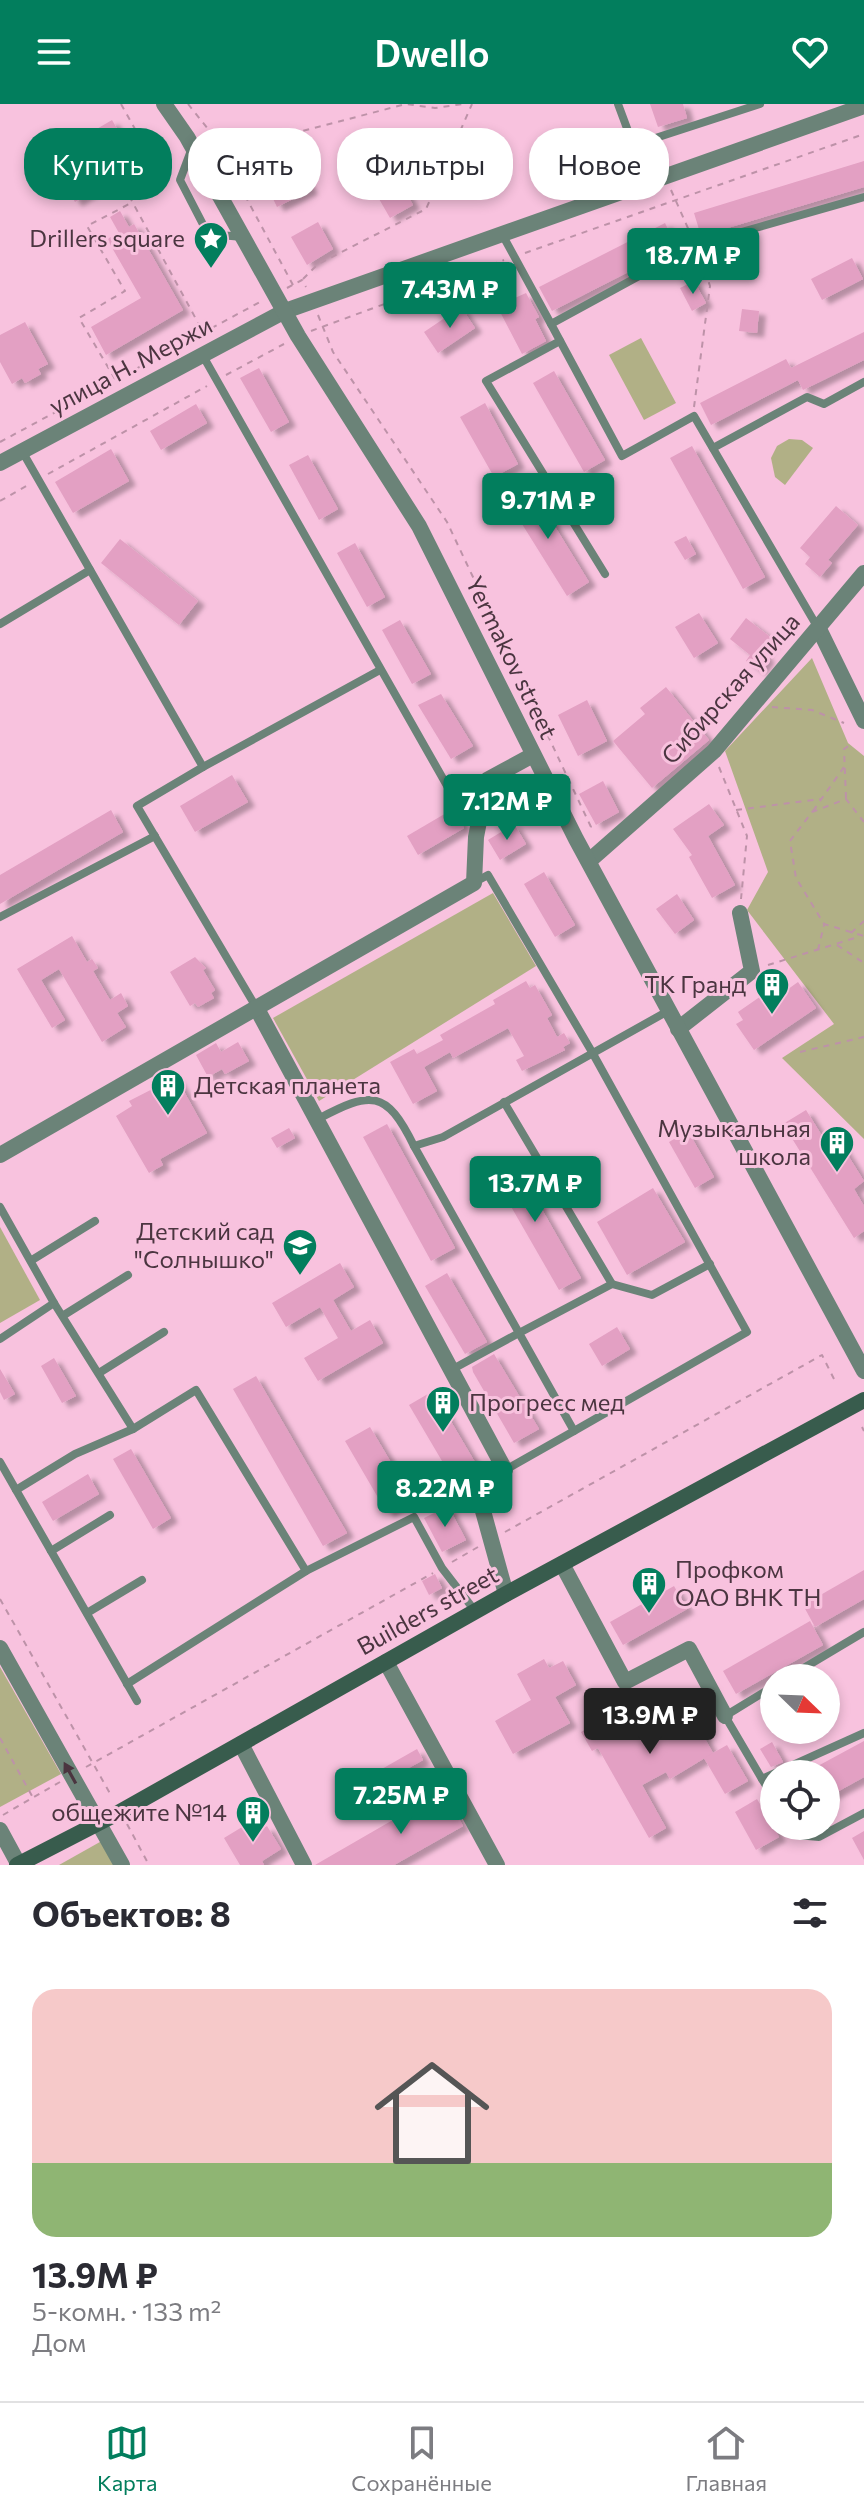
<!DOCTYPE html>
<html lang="ru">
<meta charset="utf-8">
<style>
:root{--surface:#fff;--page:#f2f2f3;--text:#2b2b33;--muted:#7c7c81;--line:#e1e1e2;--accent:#027e5d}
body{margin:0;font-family:Commissioner,sans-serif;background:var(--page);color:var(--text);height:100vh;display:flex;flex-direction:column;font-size:30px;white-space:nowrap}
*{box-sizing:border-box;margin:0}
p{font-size:26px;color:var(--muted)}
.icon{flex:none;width:44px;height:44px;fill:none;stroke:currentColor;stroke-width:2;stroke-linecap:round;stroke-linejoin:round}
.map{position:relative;height:1761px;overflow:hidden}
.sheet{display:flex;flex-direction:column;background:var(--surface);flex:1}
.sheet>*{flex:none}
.banner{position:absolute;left:24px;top:24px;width:816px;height:72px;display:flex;gap:16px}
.needle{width:52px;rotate:113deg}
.tools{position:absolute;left:760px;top:1560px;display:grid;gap:16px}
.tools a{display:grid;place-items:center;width:80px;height:80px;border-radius:50%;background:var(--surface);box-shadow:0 4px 12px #0003;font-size:40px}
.price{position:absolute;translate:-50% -68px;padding:0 18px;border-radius:8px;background:var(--accent);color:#fff;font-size:26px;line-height:52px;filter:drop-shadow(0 2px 4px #0008)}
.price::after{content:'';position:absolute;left:50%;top:48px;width:24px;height:18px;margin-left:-12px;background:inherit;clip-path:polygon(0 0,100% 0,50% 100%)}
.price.selected{background:#222;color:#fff}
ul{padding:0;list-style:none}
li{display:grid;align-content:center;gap:16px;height:424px;padding:0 32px}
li+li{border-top:2px solid var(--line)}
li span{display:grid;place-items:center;height:248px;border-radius:24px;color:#555}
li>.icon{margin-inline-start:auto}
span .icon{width:144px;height:144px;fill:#fffc;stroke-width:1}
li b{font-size:34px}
h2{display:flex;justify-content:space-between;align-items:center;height:96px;padding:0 32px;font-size:34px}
.tag{padding:0 28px;border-radius:32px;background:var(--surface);box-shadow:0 4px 12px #0003;font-size:28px;line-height:72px}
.tag.selected{background:var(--accent);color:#fff}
header{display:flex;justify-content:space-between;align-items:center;height:104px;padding:0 32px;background:var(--accent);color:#fff;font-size:36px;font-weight:600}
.tabs{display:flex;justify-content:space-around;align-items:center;height:112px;border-top:2px solid var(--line);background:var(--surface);font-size:22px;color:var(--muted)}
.tabs a{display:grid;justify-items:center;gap:4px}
.tabs .selected{color:var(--accent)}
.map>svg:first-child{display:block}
.green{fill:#b1b086}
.building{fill:#e3a0c3;filter:url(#shadow)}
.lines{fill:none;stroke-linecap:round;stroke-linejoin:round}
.path{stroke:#bd92a8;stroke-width:2;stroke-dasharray:6 6;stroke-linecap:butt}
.service{stroke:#6b8378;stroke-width:8}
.minor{stroke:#6b8378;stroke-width:16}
.tertiary{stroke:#6b8378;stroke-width:16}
.secondary{stroke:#385c4d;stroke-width:16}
.oneway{fill:#4b3540}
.labels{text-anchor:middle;stroke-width:6;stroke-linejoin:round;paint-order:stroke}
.poi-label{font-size:24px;fill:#4b3540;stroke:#f8c2de;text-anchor:end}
.street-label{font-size:24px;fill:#4b3540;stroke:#f8c2de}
</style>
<header><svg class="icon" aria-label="menu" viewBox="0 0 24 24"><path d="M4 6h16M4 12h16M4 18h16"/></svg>Dwello<svg class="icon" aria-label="heart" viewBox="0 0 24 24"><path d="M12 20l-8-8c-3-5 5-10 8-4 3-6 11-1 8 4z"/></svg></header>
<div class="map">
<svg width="864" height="1761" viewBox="0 0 864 1761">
<defs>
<filter id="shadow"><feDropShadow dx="7" dy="4.5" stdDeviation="2" flood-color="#0004"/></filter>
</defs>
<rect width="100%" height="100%" fill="#f8c2de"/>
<g class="green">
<path d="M641 234 676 299 644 316 609 251Z"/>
<path d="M789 335 802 336 813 344 785 381 775 373 771 354 777 342Z"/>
<path d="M812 554 848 639 864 652V1035L782 954 834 920 747 806 768 768 725 647Z"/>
<path d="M493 789 536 862 319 997 273 914Z"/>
<path d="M0 1123 40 1196 0 1219Z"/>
<path d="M0 1563 61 1670 0 1703Z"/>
<path d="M107 1734 122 1761H59Z"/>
</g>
<g class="building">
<path d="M650 0H683L687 14 658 23Z"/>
<path d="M112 16 138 61 75 98 49 53Z"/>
<path d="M371 28 413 101 390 114 348 41Z"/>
<path d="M296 55 311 86 277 103 262 72Z"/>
<path d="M864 57V83L701 132 694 109Z"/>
<path d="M120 107 129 123 134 120 183 206 106 251 91 223 141 194 107 135 119 129 110 113Z"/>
<path d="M318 118 333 145 307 161 291 133Z"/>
<path d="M665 119 677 143 552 207 539 183Z"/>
<path d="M852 154 863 175 822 196 811 175Z"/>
<path d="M694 177 706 199 692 207 680 184Z"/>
<path d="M526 189 539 213 535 215 546 237 522 250 497 202Z"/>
<path d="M461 203 475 224 438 249 424 228Z"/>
<path d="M742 205 759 207 757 229 739 227Z"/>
<path d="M25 218 48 260 38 265 41 270 25 279 22 274 12 280 0 258V231Z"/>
<path d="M864 228V256L803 286 798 276 711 321 700 299 786 255 791 264Z"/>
<path d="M259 264 289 318 271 328 240 274Z"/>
<path d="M554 267 605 356 584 368 533 279Z"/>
<path d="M485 299 518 360 494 373 460 313Z"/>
<path d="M196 300 207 319 161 346 150 327Z"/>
<path d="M692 342 765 473 743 485 670 354Z"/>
<path d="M111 345 129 377 73 409 55 378Z"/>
<path d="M308 351 338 405 319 416 289 361Z"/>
<path d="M530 382 589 478 567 492 507 396Z"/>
<path d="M836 402 858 421 828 456 832 459 820 473 805 460 810 453 800 444Z"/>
<path d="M686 432 696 450 685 456 674 438Z"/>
<path d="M120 435 198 497 179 521 101 459Z"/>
<path d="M355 439 385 493 367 503 337 449Z"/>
<path d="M699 509 718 539 694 554 675 523Z"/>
<path d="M746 514 774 536 763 550 768 554 759 567 746 557 750 551 730 535Z"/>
<path d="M400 516 431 570 412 580 382 526Z"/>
<path d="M666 583 709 636 652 684 613 637 645 610 640 604Z"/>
<path d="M441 590 473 642 451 655 418 601Z"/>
<path d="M587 596 607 637 578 652 558 611Z"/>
<path d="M232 671 248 698 195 728 180 702Z"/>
<path d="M603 677 619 708 596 721 579 690Z"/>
<path d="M709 700 724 721 708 732 735 781 712 794 689 753 692 751 673 725Z"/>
<path d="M453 705 464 724 418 751 407 732Z"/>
<path d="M111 706 123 728 0 800V771Z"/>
<path d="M514 720 526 740 500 756 488 736Z"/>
<path d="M544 768 575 821 555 833 524 780Z"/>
<path d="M677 790 694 816 675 830 656 805Z"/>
<path d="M72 832 87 858 92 855 98 864 93 867 110 896 121 889 128 902 117 909 126 923 102 938 59 865 41 876 65 916 52 924 17 865Z"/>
<path d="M195 853 206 864 203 866 215 886 211 889 214 894 198 903 195 899 190 902 170 868Z"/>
<path d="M526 877 530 884 535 881 552 911 547 914 557 933 564 929 570 939 563 943 565 946 522 967 516 956 524 952 508 924 453 954 450 948 424 963 437 987 413 1000 390 958 414 945 417 950 443 936 440 931 495 900 493 896Z"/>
<path d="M798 878 816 904 754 946 736 920 743 916 738 908 771 885 777 893Z"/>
<path d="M238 938 249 957 225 970 222 965 208 973 196 951 216 939 221 948Z"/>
<path d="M176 973 207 1029 160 1055 163 1061 149 1069 116 1012 132 1002 129 997Z"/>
<path d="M806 1006 832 1048 842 1042 864 1077 854 1085 864 1102V1127L854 1134 783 1020Z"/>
<path d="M387 1020 455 1144 431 1157 363 1033Z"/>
<path d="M289 1024 295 1034 277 1044 271 1034Z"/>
<path d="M688 1027 714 1073 695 1084 669 1038Z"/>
<path d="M512 1053 581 1174 559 1186 490 1066Z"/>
<path d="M653 1084 685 1138 627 1171 597 1118Z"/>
<path d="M340 1159 354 1183 333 1196 351 1227 370 1216 383 1239 318 1277 304 1254 338 1234 320 1203 286 1223 272 1199Z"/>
<path d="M447 1169 487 1238 465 1250 425 1182Z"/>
<path d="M617 1223 630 1245 602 1262 589 1240Z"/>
<path d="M494 1250 539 1325 514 1339 473 1268 472 1263Z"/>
<path d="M54 1254 76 1292 62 1299 41 1262Z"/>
<path d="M0 1265 15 1290 4 1296 0 1288Z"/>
<path d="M256 1272 347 1429 323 1442 233 1285Z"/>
<path d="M433 1287 476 1360 452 1374 409 1301Z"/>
<path d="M370 1323 412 1394 387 1409 345 1337Z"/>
<path d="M131 1345 171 1414 153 1425 113 1355Z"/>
<path d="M88 1370 99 1390 53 1417 42 1398Z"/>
<path d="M448 1402 466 1436 442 1448 424 1414Z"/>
<path d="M864 1466V1495L815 1523 803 1501Z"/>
<path d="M435 1470 442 1484 429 1491 422 1477Z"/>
<path d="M674 1482 687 1505 623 1541 610 1518Z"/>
<path d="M810 1517 823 1541 736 1590 723 1567Z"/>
<path d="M544 1555 549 1564 563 1557 576 1581 555 1593 570 1619 513 1650 495 1617 531 1596 517 1570Z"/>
<path d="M682 1594 713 1649 670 1675 666 1668 642 1681 666 1724 649 1734 598 1644 592 1647 581 1628 604 1615 616 1636Z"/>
<path d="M864 1637V1673L826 1694V1670H803Z"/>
<path d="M772 1638 783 1658 771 1663 760 1645Z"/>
<path d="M727 1641 748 1677 725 1690 704 1654Z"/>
<path d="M417 1645 423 1656 387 1676 380 1666Z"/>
<path d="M445 1690 463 1722 394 1761H315L417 1702 415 1699 429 1691 433 1696Z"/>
<path d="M757 1695 779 1733 756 1746 735 1708Z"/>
<path d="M247 1720 253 1730 267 1722 281 1745 262 1757 264 1761H240L224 1734Z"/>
<path d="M864 1727V1756L852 1734Z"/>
</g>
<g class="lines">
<g class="path">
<path d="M121 0 153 57 121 77 203 228"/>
<path d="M188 0 212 30 293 181"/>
<path d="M655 45 660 58"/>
<path d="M222 48 406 0 435 4 463 0"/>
<path d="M671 86 691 131"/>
<path d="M525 149 864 30"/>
<path d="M303 175 318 160 426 105 472 0"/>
<path d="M287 184 302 176 306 183"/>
<path d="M318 211 333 248 447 418 591 723 589 725"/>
<path d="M311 227 504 156"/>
<path d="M226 271 284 240"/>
<path d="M115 275 79 214 125 187 87 122 133 98"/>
<path d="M694 303 710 182 700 152"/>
<path d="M0 338 260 198"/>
<path d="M48 370 207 282"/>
<path d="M0 397 28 381"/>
<path d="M772 603 812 606 844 619"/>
<path d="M719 663 747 732 741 795"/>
<path d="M846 694 844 645 853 639"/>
<path d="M736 706 821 695"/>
<path d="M813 707 844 663"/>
<path d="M864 718 846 695 812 708 790 737 796 774 824 820 864 832"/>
<path d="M851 829 864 817"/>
<path d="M837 841 864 859"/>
<path d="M818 846 824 821"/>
<path d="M768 861 858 833"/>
<path d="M800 948 864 933"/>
<path d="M862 1323 864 1327"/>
<path d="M505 1428 822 1251 834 1275"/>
<path d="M452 1458 478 1443"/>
<path d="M0 1495 112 1693"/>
<path d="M0 1634 32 1692"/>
<path d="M86 1663 433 1469"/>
<path d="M3 1711 60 1678"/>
<path d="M127 1720 149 1761"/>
</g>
<g class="service">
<path d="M618 0 647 78"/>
<path d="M634 41 760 0"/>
<path d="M192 44 180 76 208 130 243 133"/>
<path d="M502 130 551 220 696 141 864 93"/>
<path d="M551 220 622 352 694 312 818 524"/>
<path d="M560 237 486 277 605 470"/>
<path d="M203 252 454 694 487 676"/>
<path d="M713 344 807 293 824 300 864 278"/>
<path d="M22 347 203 663 380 566"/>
<path d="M0 520 90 466"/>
<path d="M203 663 137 702 256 903"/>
<path d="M475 778 488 771 592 948 747 1228 574 1327"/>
<path d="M0 813 155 732"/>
<path d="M504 998 612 1180 519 1229 574 1327 505 1366"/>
<path d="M318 1015C371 987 386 985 414 1042L443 1033 668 907"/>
<path d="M414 1042 519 1229 451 1266"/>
<path d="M0 1103 54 1199 133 1325 196 1286 306 1467 414 1413 442 1464 475 1507"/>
<path d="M32 1156 95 1117"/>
<path d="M612 1180 652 1191 710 1160"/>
<path d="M64 1211 128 1171"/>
<path d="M0 1235 54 1199"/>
<path d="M99 1269 164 1228"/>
<path d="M0 1358 137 1597"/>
<path d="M16 1386 75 1350 133 1325"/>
<path d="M51 1447 110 1411"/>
<path d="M87 1509 142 1476"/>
<path d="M787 1574 864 1528"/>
<path d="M127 1580 306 1467"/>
<path d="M774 1582 725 1612 762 1675 864 1629"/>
<path d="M762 1675 774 1694"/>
<path d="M792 1722 797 1731 819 1733 864 1709"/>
</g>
<g class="minor">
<path d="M0 359 285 207 864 2"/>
<path d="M819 525 864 617"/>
<path d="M589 757 714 647 864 469"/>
<path d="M256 903 505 1366 488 1389 483 1407 506 1490"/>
<path d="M678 925 752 867 740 809"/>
<path d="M0 1051 474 779 476 733 487 676 533 651"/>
<path d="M562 1460 625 1578 689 1545 725 1612"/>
<path d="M0 1544 122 1761"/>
<path d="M386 1558 497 1761"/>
<path d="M241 1640 304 1761"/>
<path d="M0 1726 19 1761"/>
</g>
<path class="tertiary" d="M164 0 187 33 298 232 419 422 576 735 864 1267"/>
<path class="secondary" d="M17 1761 120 1708 506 1490 864 1296"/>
</g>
<defs><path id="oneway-solid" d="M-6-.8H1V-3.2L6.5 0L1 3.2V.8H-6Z" transform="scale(2)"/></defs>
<use class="oneway" href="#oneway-solid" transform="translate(70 1669) rotate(-119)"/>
<defs>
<symbol id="sight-pin" viewBox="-11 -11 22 30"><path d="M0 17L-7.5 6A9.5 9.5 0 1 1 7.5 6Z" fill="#027e5d" stroke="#f8c2de"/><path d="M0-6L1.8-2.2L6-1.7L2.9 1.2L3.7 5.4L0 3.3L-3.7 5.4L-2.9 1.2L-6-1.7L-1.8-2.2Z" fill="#fff"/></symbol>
<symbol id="building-pin" viewBox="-11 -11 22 30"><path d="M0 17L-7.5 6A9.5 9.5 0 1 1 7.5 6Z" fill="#027e5d" stroke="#f8c2de"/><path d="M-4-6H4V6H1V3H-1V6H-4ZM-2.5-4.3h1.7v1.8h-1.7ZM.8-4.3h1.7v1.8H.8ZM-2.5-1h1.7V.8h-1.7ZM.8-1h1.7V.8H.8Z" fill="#fff"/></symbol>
<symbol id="school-pin" viewBox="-11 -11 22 30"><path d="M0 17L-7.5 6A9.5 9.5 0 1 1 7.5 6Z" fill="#027e5d" stroke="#f8c2de"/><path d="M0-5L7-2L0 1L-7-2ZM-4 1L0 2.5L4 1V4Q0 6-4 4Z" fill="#fff"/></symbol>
</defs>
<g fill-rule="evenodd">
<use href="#sight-pin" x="191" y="115" width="40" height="54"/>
<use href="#building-pin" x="752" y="861" width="40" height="54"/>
<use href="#building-pin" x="148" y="962" width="40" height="54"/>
<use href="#building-pin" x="817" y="1019" width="40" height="54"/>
<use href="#school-pin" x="280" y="1122" width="40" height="54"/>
<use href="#building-pin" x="423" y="1279" width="40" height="54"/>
<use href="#building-pin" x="629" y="1460" width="40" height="54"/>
<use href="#building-pin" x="233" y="1689" width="40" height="54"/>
</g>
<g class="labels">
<g class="poi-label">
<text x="185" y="143">Drillers square</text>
<text x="746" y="889">ТК Гранд</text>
<text x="194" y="990" text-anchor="start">Детская планета</text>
<text x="811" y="1033">Музыкальная<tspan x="811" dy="28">школа</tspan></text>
<text x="274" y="1136">Детский сад<tspan x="274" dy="28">"Солнышко"</tspan></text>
<text x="469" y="1307" text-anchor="start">Прогресс мед</text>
<text x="675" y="1474" text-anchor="start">Профком<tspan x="675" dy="28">ОАО ВНК ТН</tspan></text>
<text x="227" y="1717">общежите №14</text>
</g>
<g class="street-label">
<text transform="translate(131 262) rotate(-28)" y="8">улица Н. Мержи</text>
<text transform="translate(511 554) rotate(64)" y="8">Yermakov street</text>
<text transform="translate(731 585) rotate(-48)" y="8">Сибирская улица</text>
<text transform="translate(428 1507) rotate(-29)" y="8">Builders street</text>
</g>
</g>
</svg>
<div class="tools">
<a><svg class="needle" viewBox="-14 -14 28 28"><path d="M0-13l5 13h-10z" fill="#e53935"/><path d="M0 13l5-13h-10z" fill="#7c7c81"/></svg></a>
<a><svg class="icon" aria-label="locate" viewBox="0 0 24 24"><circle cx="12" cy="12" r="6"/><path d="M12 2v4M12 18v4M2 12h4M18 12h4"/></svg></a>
</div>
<b class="price" style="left:693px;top:192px">18.7M ₽</b>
<b class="price" style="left:450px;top:226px">7.43M ₽</b>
<b class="price" style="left:548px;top:437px">9.71M ₽</b>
<b class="price" style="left:507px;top:738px">7.12M ₽</b>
<b class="price" style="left:535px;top:1120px">13.7M ₽</b>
<b class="price" style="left:445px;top:1425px">8.22M ₽</b>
<b class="price selected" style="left:650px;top:1652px">13.9M ₽</b>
<b class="price" style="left:401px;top:1732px">7.25M ₽</b>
<div class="banner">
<a class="tag selected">Купить</a>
<a class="tag">Снять</a>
<a class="tag">Фильтры</a>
<a class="tag">Новое</a>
</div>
</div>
<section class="sheet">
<h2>Объектов: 8<svg class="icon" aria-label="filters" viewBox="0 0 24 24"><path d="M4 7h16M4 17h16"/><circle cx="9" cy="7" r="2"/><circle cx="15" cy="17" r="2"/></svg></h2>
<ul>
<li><span style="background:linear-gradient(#f6c9c9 70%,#8fb573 0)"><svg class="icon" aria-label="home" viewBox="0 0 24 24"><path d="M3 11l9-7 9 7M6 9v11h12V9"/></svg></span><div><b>13.9M ₽</b><p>5-комн. · 133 m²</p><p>Дом</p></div></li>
</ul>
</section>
<nav class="tabs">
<a class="selected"><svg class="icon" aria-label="map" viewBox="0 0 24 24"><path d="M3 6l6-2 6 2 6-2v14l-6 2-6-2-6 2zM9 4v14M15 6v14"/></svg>Карта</a>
<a><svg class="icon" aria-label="saved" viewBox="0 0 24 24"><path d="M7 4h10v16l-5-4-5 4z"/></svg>Сохранённые</a>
<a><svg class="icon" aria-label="home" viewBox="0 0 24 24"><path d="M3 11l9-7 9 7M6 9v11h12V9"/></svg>Главная</a>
</nav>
